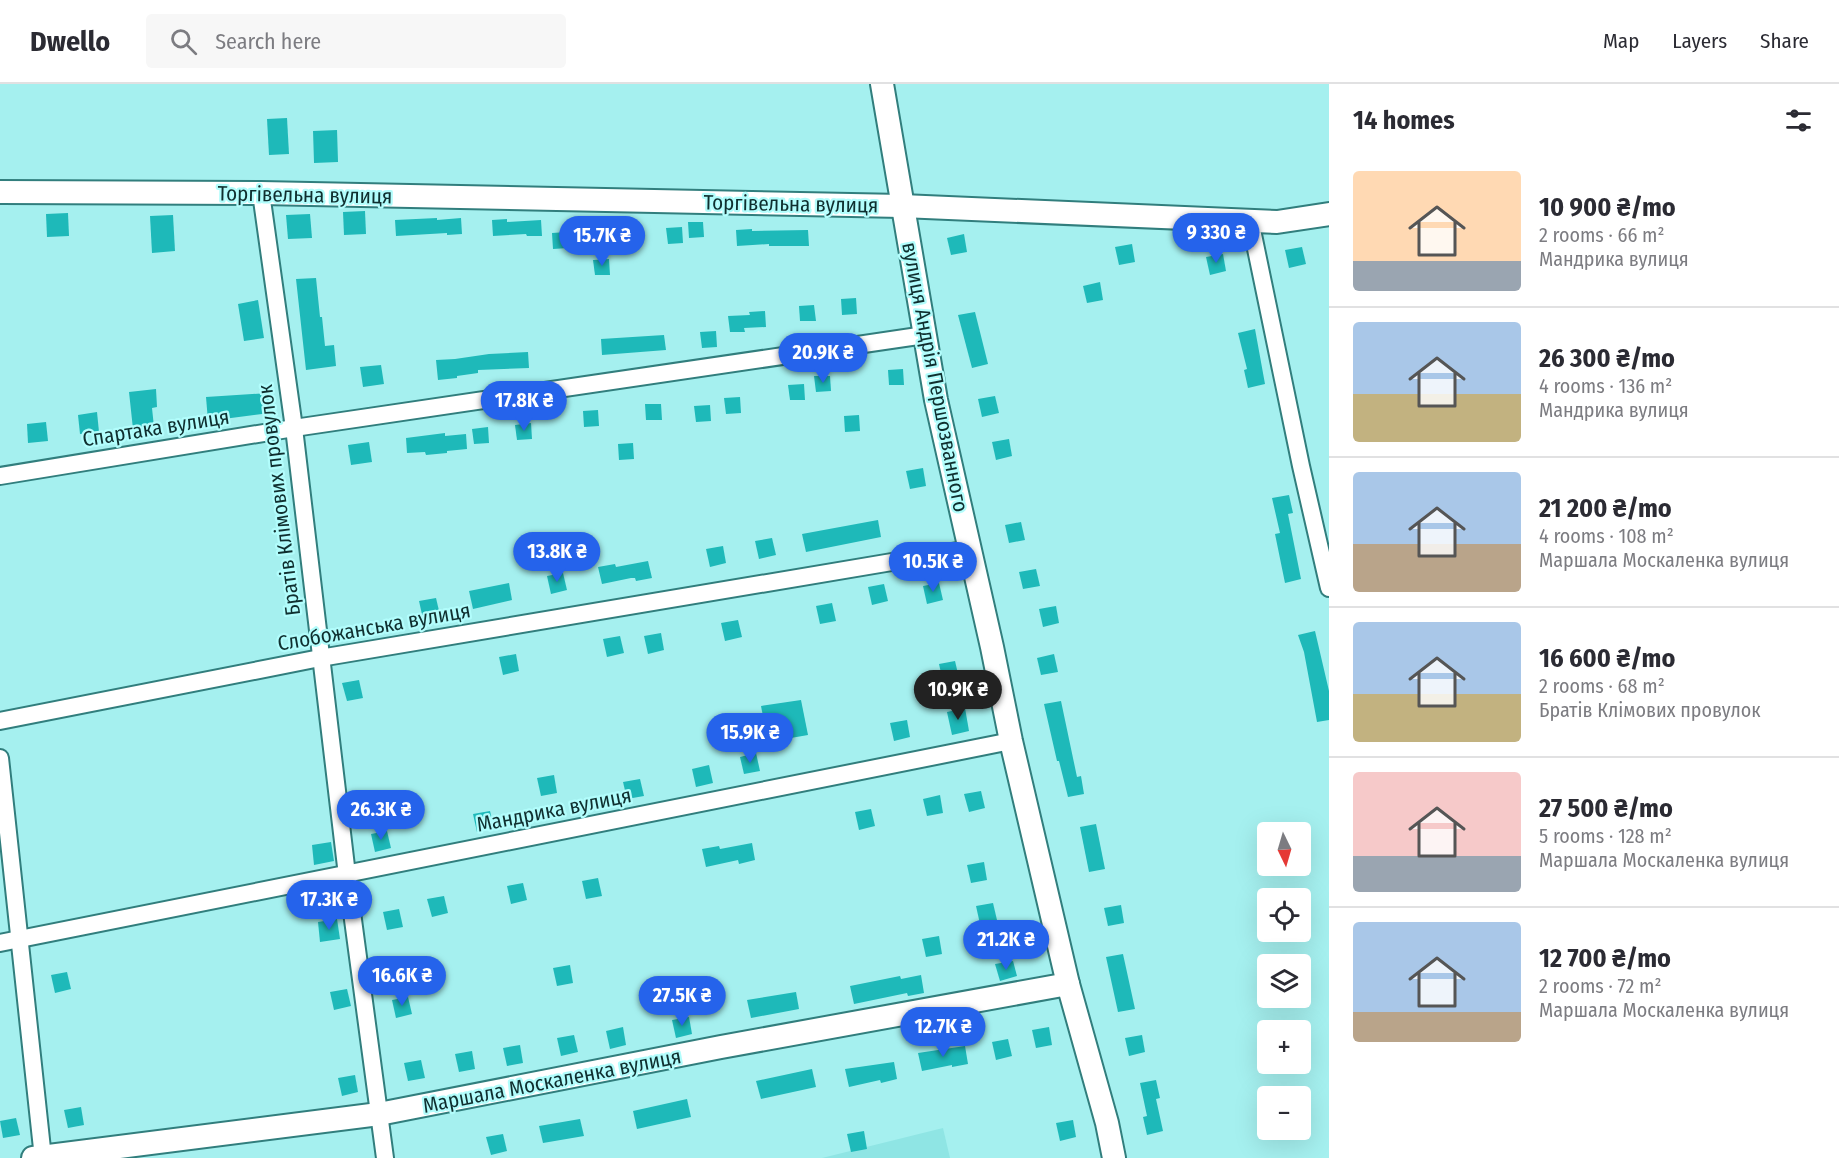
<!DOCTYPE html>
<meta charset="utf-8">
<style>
:root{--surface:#fff;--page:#f7f7f7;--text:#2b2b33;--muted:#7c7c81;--line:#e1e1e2;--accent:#2563eb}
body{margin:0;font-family:"Fira Sans Condensed",sans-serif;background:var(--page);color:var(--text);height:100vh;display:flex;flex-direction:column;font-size:22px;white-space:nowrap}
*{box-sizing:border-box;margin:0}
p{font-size:20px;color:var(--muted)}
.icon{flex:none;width:33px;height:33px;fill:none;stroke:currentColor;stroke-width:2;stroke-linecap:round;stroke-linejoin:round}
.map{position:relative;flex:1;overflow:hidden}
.sheet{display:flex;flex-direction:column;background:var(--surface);width:510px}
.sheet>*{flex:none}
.needle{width:39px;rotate:175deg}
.controls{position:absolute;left:1257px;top:738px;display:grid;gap:12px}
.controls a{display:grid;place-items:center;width:54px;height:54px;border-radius:6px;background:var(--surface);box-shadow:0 6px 24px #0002;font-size:30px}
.price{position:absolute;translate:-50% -51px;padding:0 14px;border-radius:21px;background:var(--accent);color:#fff;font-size:20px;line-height:39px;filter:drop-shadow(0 2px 3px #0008)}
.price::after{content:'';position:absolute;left:50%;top:36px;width:18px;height:14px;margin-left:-9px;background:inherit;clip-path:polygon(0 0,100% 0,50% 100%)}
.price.selected{background:#222;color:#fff}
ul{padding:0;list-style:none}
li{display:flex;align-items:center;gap:18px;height:150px;padding:0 24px}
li+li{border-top:2px solid var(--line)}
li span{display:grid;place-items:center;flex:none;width:168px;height:120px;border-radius:6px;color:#555}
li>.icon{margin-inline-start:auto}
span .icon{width:72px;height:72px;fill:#fffc;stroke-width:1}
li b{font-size:26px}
h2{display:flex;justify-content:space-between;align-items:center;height:72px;padding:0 24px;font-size:26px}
header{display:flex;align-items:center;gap:36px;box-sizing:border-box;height:84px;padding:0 30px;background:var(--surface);border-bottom:2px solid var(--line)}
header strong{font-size:28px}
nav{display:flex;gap:33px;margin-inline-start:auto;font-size:21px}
.search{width:420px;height:54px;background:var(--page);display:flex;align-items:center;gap:15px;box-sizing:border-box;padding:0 21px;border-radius:6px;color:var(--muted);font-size:22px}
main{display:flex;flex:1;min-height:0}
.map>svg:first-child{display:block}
.built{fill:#8fe5e4}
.building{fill:#1eb9b9}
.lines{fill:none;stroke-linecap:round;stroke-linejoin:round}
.street-casing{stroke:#317e7d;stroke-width:20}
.secondary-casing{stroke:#317e7d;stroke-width:26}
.street{stroke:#fff;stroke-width:16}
.secondary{stroke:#fff;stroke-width:22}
.labels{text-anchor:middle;stroke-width:4.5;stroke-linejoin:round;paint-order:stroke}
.street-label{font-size:21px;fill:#0f2f2f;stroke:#b2fdfc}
</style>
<header>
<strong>Dwello</strong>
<div class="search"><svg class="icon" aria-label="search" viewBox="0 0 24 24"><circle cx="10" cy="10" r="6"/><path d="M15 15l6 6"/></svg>Search here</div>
<nav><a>Map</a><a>Layers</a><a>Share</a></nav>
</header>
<main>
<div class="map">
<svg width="1329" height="1074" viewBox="0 0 1329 1074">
<rect width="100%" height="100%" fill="#a5f0ef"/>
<path class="built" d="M943 1044 950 1074H822Z"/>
<g class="building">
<path d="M287 34 289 70 269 71 267 35Z"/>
<path d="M337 46 338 78 314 79 313 47Z"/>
<path d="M365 127 366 150 344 151 343 128Z"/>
<path d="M68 129 69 152 47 153 46 130Z"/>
<path d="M310 130 312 154 288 155 286 131Z"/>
<path d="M173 131 175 167 152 169 150 132Z"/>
<path d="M437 134V136L461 134 462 150 447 151V149L396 152 395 136Z"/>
<path d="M507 135V138L541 136 542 152H527L526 150 493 152 492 136Z"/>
<path d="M633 136 634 152 619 153 618 137Z"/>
<path d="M688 138H703L704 153 689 154Z"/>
<path d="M682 143 683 159 668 160 666 144Z"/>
<path d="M752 145V147L808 146 809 162H769V160L737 162 736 146Z"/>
<path d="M567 148 568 164 553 165 552 149Z"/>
<path d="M964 150 967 168 951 171 947 154Z"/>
<path d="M1132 160 1135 178 1119 181 1115 163Z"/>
<path d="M1302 163 1306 180 1289 184 1285 166Z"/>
<path d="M1223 170 1226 187 1210 191 1206 173Z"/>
<path d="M609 175 610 191H595L593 176Z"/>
<path d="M316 194 320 233H322L325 262 334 261 336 282 306 286 296 195Z"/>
<path d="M1100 198 1103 216 1087 219 1083 202Z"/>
<path d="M856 214 857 230 842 231 841 215Z"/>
<path d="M258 216 264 254 244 257 238 220Z"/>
<path d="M814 221 816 237H800L799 222Z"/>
<path d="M765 227 766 243 744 244 745 248H730L728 232 750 231 749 228Z"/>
<path d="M975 228 988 280 972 284 958 231Z"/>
<path d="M1255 245 1265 300 1248 304 1244 286 1247 285 1238 249Z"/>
<path d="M716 247 717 263 702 264 700 248Z"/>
<path d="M664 251 666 266 602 271 601 255Z"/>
<path d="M528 268 529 284 478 286V289L457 292V294L438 296 436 276 455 275 489 270Z"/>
<path d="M381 281 384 300 363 303 360 283Z"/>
<path d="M903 285 904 301H889L888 286Z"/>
<path d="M814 292H830L831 307 816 308Z"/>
<path d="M804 300 805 316H790L788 301Z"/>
<path d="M156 305 157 323 152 324 154 343 133 345 129 308Z"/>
<path d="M268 309 270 329 208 337 206 313Z"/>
<path d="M995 312 999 329 982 333 978 315Z"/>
<path d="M740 313 741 329 726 330 724 314Z"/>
<path d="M645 320H661L662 336H646Z"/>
<path d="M710 321 711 337 696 338 694 322Z"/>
<path d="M598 326 599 342 584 343 583 327Z"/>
<path d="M97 328 99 348 80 350 78 331Z"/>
<path d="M859 331 860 347 845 348 844 332Z"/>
<path d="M46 338 48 357 28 359 27 340Z"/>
<path d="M531 339 532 355 517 356 515 341Z"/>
<path d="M488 343 489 359 474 360 472 345Z"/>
<path d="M445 349V352L466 350 467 365 447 367V369L426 371 425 368 407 369 406 354Z"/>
<path d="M1009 355 1012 372 996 376 992 358Z"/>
<path d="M369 358 372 378 351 381 348 361Z"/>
<path d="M633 359 634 375 619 376 618 360Z"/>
<path d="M923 384 926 402 910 405 906 387Z"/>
<path d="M1289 411 1293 429 1288 430 1301 495 1285 499 1275 450 1280 449 1272 414Z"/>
<path d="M878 436 881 453 806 468 802 450Z"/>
<path d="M1021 438 1025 456 1009 459 1005 441Z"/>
<path d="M772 454 776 471 759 475 755 457Z"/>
<path d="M723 462 726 479 710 483 706 465Z"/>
<path d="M648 477 652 494 636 497 635 494H631L602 500 598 483 615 480 616 483Z"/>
<path d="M1036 485 1040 502 1023 505 1019 488Z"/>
<path d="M563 489 567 506 551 510 547 492Z"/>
<path d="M509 499 512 516 473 525 469 507Z"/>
<path d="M939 499 943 516 927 520 923 502Z"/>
<path d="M884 500 888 517 872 521 868 503Z"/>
<path d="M436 514 440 531 423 535 419 517Z"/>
<path d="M832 519 836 537 820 540 816 522Z"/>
<path d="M1056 522 1059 539 1043 543 1039 525Z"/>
<path d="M738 536 742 553 725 557 721 539Z"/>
<path d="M1315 547 1329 607V636L1317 638 1304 568 1298 551Z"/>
<path d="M661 549 664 566 648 570 644 552Z"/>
<path d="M620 552 624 569 607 573 603 555Z"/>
<path d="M516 570 519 587 503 591 499 573Z"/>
<path d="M1054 570 1058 588 1041 591 1037 574Z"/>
<path d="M955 577 959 594 943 598 939 580Z"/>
<path d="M359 596 363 614 347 617 342 599Z"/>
<path d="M801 616 808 651 768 658 761 622Z"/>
<path d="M1061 617 1077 693 1081 692 1084 710 1068 713 1059 677H1057L1044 620Z"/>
<path d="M965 624 969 647 952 651 947 628Z"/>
<path d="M907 636 910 653 894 657 890 639Z"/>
<path d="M756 669 760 687 744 690 740 673Z"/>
<path d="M709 681 713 699 696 703 692 685Z"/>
<path d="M554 691 557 709 541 712 537 694Z"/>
<path d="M640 695 644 712 627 715 623 698Z"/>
<path d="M981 707 985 724 969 728 964 710Z"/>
<path d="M940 711 943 729 927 732 923 715Z"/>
<path d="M871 725 875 742 859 746 855 728Z"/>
<path d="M490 727 494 744 477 748 473 730Z"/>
<path d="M1096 740 1105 785 1089 788 1080 743Z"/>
<path d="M387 747 391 764 375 768 371 750Z"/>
<path d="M331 758 334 777 314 781 312 761Z"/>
<path d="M752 759 755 776 739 780 738 776 706 783 702 765 719 762 720 765Z"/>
<path d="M984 778 987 796 971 799 967 781Z"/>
<path d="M598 794 602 812 586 815 582 797Z"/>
<path d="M523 799 527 816 511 820 507 802Z"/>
<path d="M444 812 448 829 432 833 427 815Z"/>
<path d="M993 819 997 836 980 840 976 822Z"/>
<path d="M1121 821 1124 839 1108 842 1104 824Z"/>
<path d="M399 825 403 843 387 846 383 828Z"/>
<path d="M337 835 340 855 320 858 318 838Z"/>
<path d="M939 852 942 870 926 873 922 855Z"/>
<path d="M1123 870 1135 925 1118 928 1106 873Z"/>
<path d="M409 877 413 894 397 898 393 880Z"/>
<path d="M1013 877 1017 892 1000 897 995 880Z"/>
<path d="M570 881 573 899 557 902 553 884Z"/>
<path d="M67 888 71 905 55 909 51 891Z"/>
<path d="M921 891 924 909 908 912 907 909 854 920 850 902 900 892 901 895Z"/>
<path d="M347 905 351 922 334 926 330 908Z"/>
<path d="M796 908 799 925 751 934 747 916Z"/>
<path d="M408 913 412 930 396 934 392 916Z"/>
<path d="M689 933 692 950 676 954 672 936Z"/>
<path d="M623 943 626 961 610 965 606 947Z"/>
<path d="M1049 943 1052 961 1036 964 1032 946Z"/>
<path d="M574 951 578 968 561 972 557 954Z"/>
<path d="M1142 951 1145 968 1129 972 1125 954Z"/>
<path d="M1008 955 1012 972 996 976 992 958Z"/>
<path d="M520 961 523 979 507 982 503 964Z"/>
<path d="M965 962 968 980 952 983V981L922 987 918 969Z"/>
<path d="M472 967 475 985 459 988 455 970Z"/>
<path d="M421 976 425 994 408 997 404 979Z"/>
<path d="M894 978 897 995 881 999 880 996 849 1003 845 985Z"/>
<path d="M812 985 816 1003 761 1015 756 997Z"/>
<path d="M355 991 358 1008 342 1012 338 994Z"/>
<path d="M1156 996 1160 1014 1156 1015 1163 1047 1147 1051 1143 1033 1147 1032 1140 999Z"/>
<path d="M687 1015 691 1033 637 1045 633 1027Z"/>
<path d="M81 1023 84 1041 68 1044 64 1026Z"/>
<path d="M16 1034 20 1051 3 1054 0 1037Z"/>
<path d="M580 1035 584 1052 543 1059 539 1042Z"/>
<path d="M1073 1036 1076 1053 1060 1057 1056 1039Z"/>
<path d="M864 1047 867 1065 851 1068 847 1050Z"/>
<path d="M503 1050 507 1067 491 1071 486 1053Z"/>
</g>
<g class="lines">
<defs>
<g id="street">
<path d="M261 109 294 344 347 791 385 1074"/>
<path d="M1250 136 1301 382 1329 504"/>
<path d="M0 392 294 344 925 251"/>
<path d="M0 637 320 574 969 465"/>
<path d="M0 674 43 1074"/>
<path d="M0 859 1011 657"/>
</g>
<g id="secondary">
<path d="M882 0 936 316 992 563 1011 657 1068 900 1107 1039 1114 1074"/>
<path d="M0 108 261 109 902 122 1277 138 1329 130"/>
<path d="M33 1074 379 1030 721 963 1068 900"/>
</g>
</defs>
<use href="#street" class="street-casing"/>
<use href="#secondary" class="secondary-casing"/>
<use href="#street" class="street"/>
<use href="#secondary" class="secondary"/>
</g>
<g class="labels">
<g class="street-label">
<text transform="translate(305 111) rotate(1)" y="7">Торгівельна вулиця</text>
<text transform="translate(791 120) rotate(1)" y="7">Торгівельна вулиця</text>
<text transform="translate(935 293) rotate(79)" y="7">вулиця Андрія Першозванного</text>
<text transform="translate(156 344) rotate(-9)" y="7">Спартака вулиця</text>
<text transform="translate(279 416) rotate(-97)" y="7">Братів Клімових провулок</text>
<text transform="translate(374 543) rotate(-10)" y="7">Слобожанська вулиця</text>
<text transform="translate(554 726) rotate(-11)" y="7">Мандрика вулиця</text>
<text transform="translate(552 997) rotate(-11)" y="7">Маршала Москаленка вулиця</text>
</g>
</g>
</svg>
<div class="controls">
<a><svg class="needle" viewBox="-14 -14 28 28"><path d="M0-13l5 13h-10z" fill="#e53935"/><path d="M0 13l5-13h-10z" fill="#7c7c81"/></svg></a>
<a><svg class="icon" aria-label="locate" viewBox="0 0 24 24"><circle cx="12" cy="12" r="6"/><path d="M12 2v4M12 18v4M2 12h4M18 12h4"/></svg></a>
<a><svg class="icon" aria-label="layers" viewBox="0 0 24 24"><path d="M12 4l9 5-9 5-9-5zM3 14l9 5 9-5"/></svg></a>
<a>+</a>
<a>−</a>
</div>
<b class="price" style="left:1216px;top:180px">9 330 ₴</b>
<b class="price" style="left:602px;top:183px">15.7K ₴</b>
<b class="price" style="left:823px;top:300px">20.9K ₴</b>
<b class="price" style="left:524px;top:348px">17.8K ₴</b>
<b class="price" style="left:557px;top:499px">13.8K ₴</b>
<b class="price" style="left:933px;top:509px">10.5K ₴</b>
<b class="price selected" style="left:958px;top:637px">10.9K ₴</b>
<b class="price" style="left:750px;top:680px">15.9K ₴</b>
<b class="price" style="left:381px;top:757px">26.3K ₴</b>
<b class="price" style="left:329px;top:847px">17.3K ₴</b>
<b class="price" style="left:1006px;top:887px">21.2K ₴</b>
<b class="price" style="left:402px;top:923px">16.6K ₴</b>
<b class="price" style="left:682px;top:943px">27.5K ₴</b>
<b class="price" style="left:943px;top:974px">12.7K ₴</b>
</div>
<section class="sheet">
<h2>14 homes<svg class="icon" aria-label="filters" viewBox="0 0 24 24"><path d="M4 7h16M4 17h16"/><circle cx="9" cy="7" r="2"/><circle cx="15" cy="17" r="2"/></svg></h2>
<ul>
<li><span style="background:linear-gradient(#ffd9b3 75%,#9aa5b1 0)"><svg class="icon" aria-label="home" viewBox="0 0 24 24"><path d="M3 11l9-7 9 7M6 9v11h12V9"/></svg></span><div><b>10 900 ₴/mo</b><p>2 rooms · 66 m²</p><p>Мандрика вулиця</p></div></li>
<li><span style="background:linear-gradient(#a9c7e8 60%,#c2b280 0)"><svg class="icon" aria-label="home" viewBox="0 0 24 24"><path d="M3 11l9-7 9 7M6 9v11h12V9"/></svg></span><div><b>26 300 ₴/mo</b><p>4 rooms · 136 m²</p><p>Мандрика вулиця</p></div></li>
<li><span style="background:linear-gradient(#a9c7e8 60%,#b9a48a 0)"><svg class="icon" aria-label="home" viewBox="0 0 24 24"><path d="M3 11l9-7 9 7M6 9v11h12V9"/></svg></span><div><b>21 200 ₴/mo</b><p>4 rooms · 108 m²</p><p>Маршала Москаленка вулиця</p></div></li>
<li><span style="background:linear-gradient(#a9c7e8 60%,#c2b280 0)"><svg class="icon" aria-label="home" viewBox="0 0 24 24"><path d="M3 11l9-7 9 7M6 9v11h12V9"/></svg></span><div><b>16 600 ₴/mo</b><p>2 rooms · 68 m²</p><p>Братів Клімових провулок</p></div></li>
<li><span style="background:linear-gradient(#f6c9c9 70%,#9aa5b1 0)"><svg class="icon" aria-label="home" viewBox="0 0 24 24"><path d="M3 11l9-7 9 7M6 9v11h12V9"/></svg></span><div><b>27 500 ₴/mo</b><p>5 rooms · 128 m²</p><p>Маршала Москаленка вулиця</p></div></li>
<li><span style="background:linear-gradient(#a9c7e8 75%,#b9a48a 0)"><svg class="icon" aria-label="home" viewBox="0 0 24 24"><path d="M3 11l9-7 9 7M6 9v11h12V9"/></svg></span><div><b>12 700 ₴/mo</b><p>2 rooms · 72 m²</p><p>Маршала Москаленка вулиця</p></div></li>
</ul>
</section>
</main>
